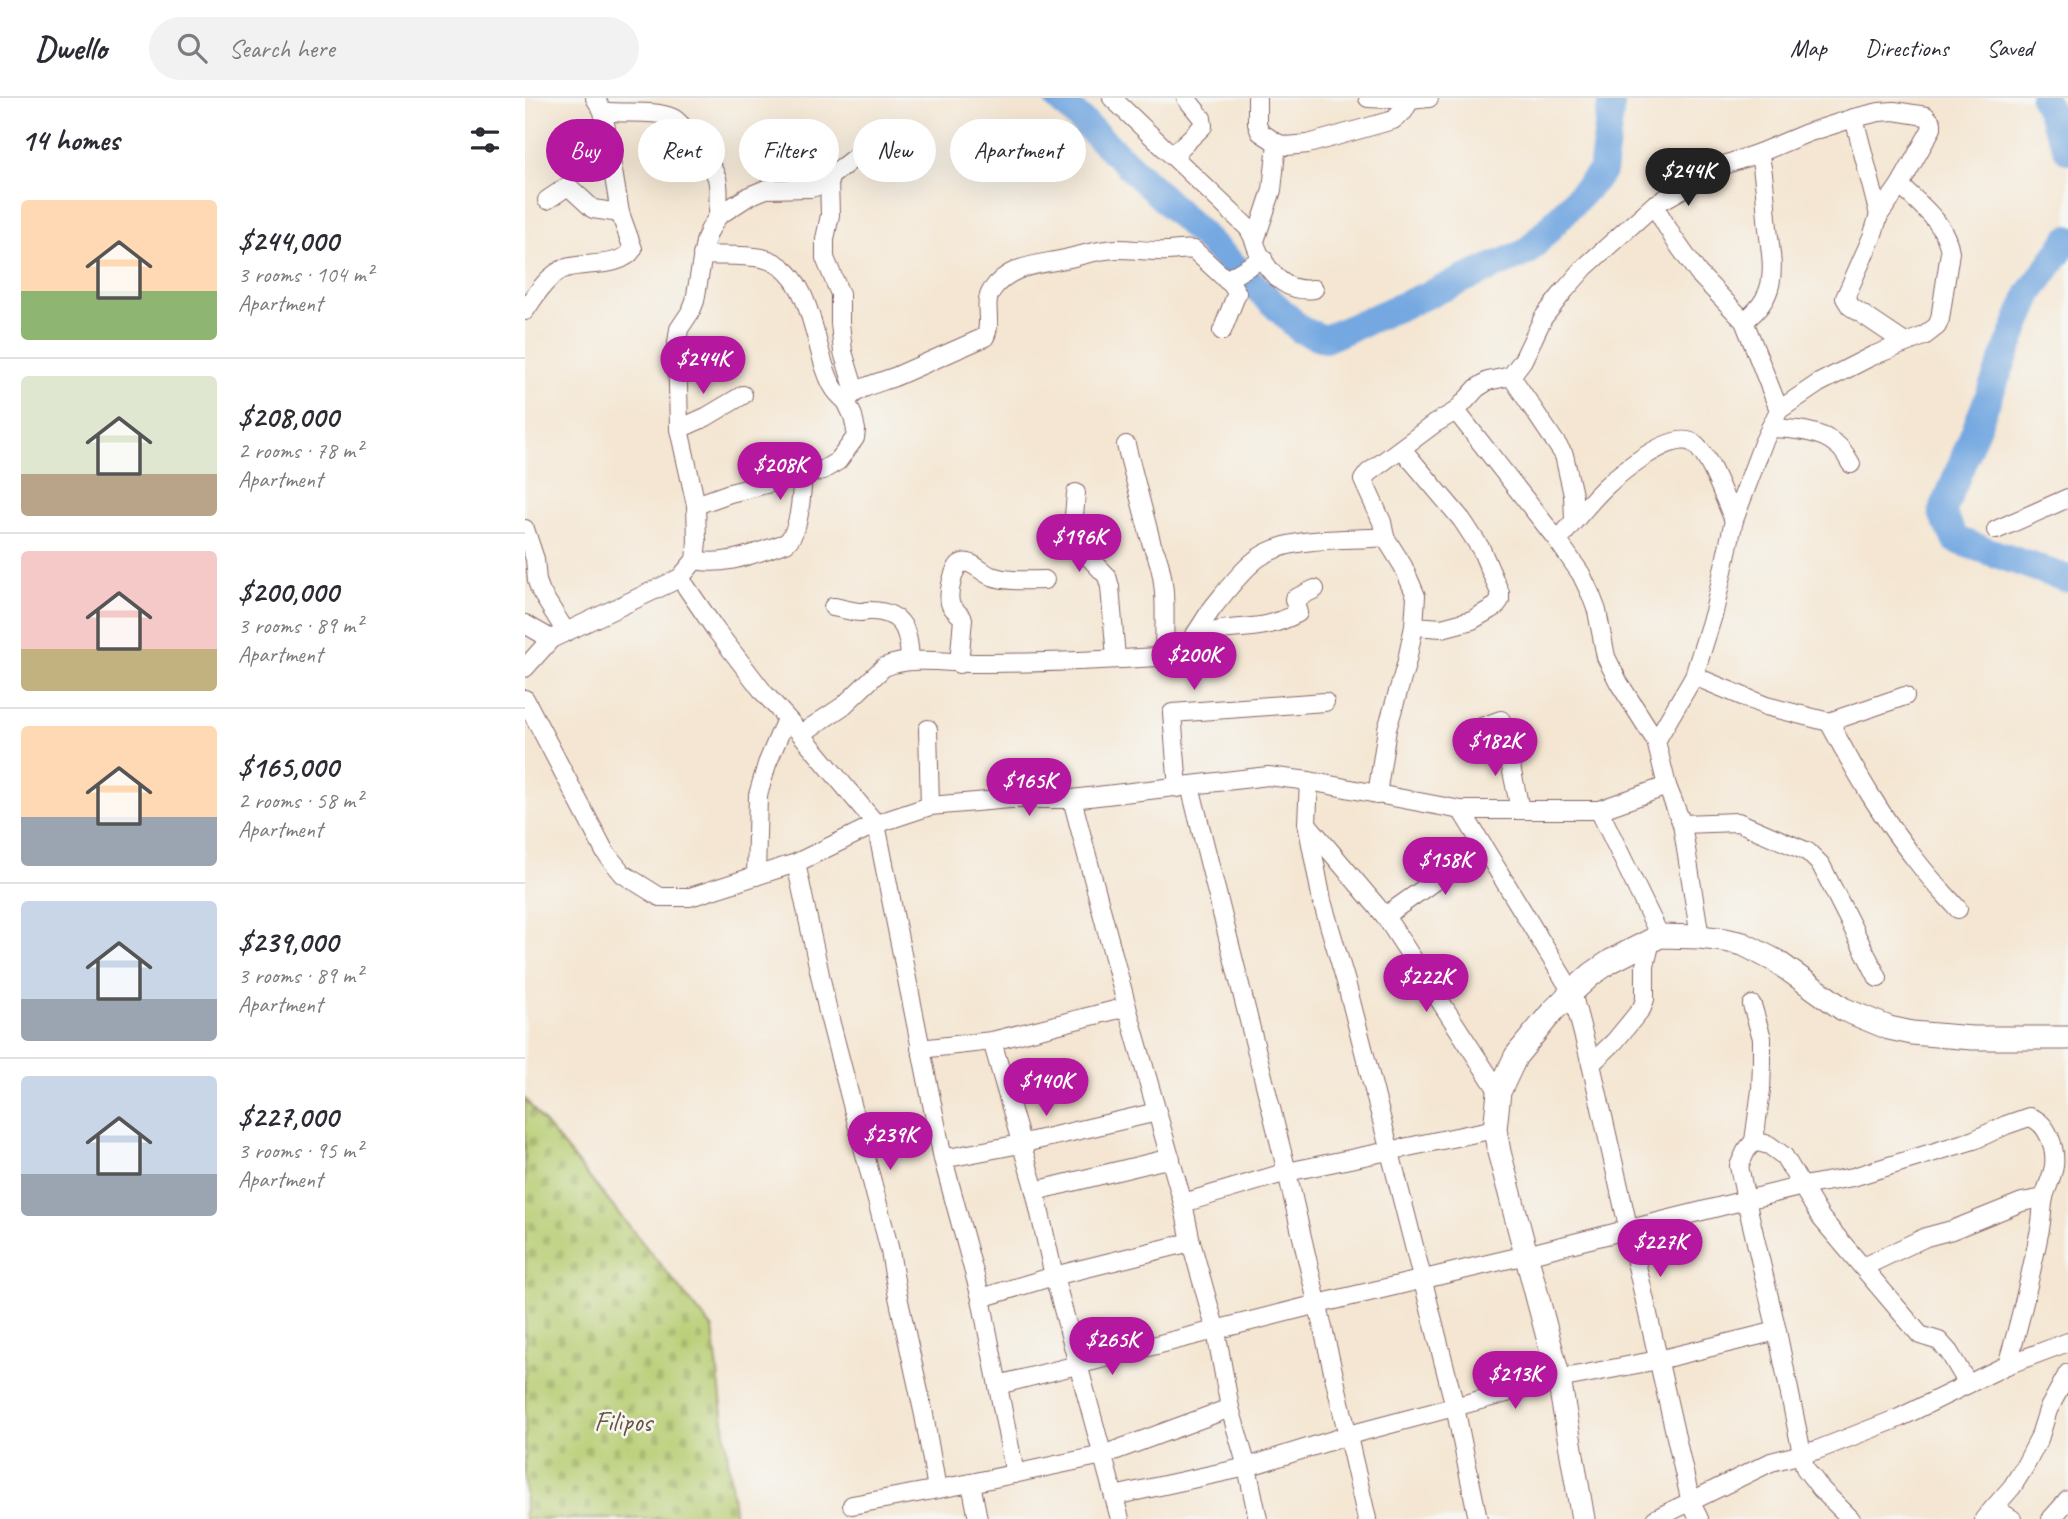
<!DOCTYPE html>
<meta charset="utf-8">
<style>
:root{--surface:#fff;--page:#f2f2f3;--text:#2b2b33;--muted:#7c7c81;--line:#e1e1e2;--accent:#b5179e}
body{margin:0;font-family:Caveat,sans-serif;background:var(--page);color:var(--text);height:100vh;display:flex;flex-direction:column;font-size:26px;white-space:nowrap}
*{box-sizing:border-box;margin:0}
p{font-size:23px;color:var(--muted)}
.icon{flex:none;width:38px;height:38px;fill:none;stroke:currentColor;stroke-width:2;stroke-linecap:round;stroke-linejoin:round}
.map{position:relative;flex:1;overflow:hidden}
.panel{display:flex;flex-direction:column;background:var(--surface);width:525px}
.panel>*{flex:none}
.banner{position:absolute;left:21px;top:21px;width:665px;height:63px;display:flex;gap:14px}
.price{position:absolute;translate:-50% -60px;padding:0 16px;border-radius:24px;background:var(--accent);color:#fff;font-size:23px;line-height:46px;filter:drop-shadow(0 2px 4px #0008)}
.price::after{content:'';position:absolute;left:50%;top:42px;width:21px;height:16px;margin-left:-10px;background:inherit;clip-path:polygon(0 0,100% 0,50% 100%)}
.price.selected{background:#222;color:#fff}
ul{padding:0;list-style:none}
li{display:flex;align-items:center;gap:21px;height:175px;padding:0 21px}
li+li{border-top:2px solid var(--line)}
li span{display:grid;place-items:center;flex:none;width:196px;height:140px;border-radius:7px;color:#555}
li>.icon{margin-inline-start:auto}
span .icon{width:84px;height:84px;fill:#fffc;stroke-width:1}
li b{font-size:30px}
h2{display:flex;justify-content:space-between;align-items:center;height:84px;padding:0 21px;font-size:30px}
.chip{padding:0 24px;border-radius:32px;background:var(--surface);box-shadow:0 7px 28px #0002;font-size:24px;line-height:63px}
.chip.selected{background:var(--accent);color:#fff}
header{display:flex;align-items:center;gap:42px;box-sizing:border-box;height:98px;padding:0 35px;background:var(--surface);border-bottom:2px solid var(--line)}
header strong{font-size:33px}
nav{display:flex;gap:38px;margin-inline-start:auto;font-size:24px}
.search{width:490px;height:63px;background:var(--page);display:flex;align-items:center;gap:18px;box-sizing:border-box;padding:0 24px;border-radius:38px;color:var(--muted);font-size:26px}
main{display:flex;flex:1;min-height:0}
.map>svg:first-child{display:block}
.cemetery{fill:url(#cemetery-stones);stroke:#80764e;stroke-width:2}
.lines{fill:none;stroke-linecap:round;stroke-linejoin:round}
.river{stroke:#74a8e1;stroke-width:28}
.minor-casing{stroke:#866565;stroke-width:20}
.tertiary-casing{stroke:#866565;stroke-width:25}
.minor{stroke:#fff;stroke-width:18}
.tertiary{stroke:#fff;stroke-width:23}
.labels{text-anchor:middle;stroke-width:5;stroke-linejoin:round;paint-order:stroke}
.park-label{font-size:28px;fill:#6a5340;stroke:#f6f6f2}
</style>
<header>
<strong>Dwello</strong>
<div class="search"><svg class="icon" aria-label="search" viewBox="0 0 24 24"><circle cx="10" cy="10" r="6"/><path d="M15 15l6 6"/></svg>Search here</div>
<nav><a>Map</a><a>Directions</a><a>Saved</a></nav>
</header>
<main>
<section class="panel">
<h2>14 homes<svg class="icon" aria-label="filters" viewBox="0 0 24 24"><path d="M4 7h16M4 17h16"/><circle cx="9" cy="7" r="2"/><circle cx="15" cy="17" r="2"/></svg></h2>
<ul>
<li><span style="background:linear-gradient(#ffd9b3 65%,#8fb573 0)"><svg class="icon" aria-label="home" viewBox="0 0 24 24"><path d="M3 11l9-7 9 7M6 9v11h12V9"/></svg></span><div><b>$244,000</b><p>3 rooms · 104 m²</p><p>Apartment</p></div></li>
<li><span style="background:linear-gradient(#dfe7d0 70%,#b9a48a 0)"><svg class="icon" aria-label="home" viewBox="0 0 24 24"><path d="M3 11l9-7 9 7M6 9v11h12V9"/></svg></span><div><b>$208,000</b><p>2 rooms · 78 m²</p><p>Apartment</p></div></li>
<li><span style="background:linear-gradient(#f6c9c9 70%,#c2b280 0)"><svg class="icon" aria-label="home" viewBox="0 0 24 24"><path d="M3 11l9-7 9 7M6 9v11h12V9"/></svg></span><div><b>$200,000</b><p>3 rooms · 89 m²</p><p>Apartment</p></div></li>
<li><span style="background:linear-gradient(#ffd9b3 65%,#9aa5b1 0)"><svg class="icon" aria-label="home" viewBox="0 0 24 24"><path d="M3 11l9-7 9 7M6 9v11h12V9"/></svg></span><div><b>$165,000</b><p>2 rooms · 58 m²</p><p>Apartment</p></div></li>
<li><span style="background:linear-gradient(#c9d6e8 70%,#9aa5b1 0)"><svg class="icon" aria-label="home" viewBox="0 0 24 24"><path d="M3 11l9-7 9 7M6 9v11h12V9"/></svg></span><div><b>$239,000</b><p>3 rooms · 89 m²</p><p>Apartment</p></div></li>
<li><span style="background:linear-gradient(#c9d6e8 70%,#9aa5b1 0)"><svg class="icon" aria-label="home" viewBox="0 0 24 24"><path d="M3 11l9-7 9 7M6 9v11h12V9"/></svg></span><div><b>$227,000</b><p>3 rooms · 95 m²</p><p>Apartment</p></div></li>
</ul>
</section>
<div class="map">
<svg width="1543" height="1421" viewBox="0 0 1543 1421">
<defs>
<pattern id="cemetery-stones" width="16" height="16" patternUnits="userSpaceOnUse" patternTransform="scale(1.75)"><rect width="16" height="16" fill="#b6cc70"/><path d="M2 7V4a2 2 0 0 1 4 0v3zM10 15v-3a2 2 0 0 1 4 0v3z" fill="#9eaf61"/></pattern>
</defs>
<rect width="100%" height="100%" fill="#f6f6f2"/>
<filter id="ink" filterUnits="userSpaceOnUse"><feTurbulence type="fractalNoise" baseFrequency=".0143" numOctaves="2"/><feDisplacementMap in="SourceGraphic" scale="14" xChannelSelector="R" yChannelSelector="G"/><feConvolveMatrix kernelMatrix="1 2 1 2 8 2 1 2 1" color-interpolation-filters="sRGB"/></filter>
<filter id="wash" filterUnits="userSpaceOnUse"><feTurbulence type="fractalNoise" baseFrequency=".00686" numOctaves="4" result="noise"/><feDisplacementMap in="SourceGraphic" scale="28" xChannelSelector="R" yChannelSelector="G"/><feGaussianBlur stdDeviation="1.57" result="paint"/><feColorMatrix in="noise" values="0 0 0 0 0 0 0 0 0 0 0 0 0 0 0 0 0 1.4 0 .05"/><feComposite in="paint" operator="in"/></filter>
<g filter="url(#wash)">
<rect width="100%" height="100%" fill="#f4e6d2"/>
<path class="cemetery" d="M0 1001 188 1231 210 1421H0Z"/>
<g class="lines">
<g class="river">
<path d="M533 0 776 232 800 241 1002 154 1077 74 1087 0"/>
<path d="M1519 0 1543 52"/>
<path d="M1543 141 1505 195 1417 415 1431 442 1543 481"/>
</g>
</g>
</g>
<g filter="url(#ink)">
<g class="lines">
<defs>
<g id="minor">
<path d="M587 0 723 130C730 140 729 145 734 155 746 178 762 195 789 191"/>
<path d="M732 0V25L735 34 752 45 762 48 783 46 868 22 879 13 885 2"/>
<path d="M843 0 885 2 904 0"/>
<path d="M78 13C100 17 127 11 148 20 158 24 188 69 192 80 195 92 193 105 193 118"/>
<path d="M1329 20 1354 117"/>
<path d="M647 58 678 28 677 20 661 0"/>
<path d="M304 80 305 117 300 141V160L315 196V225L318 254 330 293"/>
<path d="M22 102 43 88 68 111 95 115"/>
<path d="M1129 107 1149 141 1173 175 1219 223 1254 312"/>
<path d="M731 140 747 92 752 45"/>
<path d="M177 157C196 158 218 157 237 160 282 170 287 230 299 267 304 282 308 293 321 303"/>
<path d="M701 182 738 160"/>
<path d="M0 213C10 198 23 176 41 170 59 164 97 170 108 151L95 115 78 13 70 0"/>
<path d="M1219 223C1259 194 1245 161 1242 120 1240 97 1240 78 1234 55"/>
<path d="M986 278 1039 357 1048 397 1049 422"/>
<path d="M931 313 1033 443 1056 476 1066 497 1072 513 1081 559 1094 585 1131 643 1142 688 1157 726 1175 839"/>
<path d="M1245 330C1267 331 1295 332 1312 347 1318 351 1322 359 1326 366"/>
<path d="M154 331 181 319 218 297"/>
<path d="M601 347 627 447C644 479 639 522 639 558"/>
<path d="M877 351 937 422 956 451 975 495V502L971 508 947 522 917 530 889 528"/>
<path d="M551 395 548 430 551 439 561 456 582 478 585 489 591 560"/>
<path d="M171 407 205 395 298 372 313 363 330 340 331 332 328 318 321 303C335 287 356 285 374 277 403 264 431 252 460 239 468 224 457 206 467 192 484 167 513 167 540 161 558 157 574 151 593 151 609 151 626 154 642 153 651 153 660 150 669 152L707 187 712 195 697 233"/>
<path d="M0 431 10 461 12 483 16 494 41 534"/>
<path d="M1471 432 1543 400"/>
<path d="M1033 443C1048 424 1063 406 1080 389 1095 375 1147 332 1168 345 1186 358 1199 401 1209 422"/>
<path d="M170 462C201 469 232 454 261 445 276 433 276 395 278 377"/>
<path d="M155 480 170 462 172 443 171 407 154 331 152 245 154 231 166 213 170 203 180 144 184 133 193 118 224 98 241 91 286 90 293 88 343 49"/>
<path d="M308 509C316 510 327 514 335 514 344 514 338 512 346 513 380 514 384 535 385 563"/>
<path d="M0 526 26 541"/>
<path d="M669 539C678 537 687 534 696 532 728 528 742 531 773 515L769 501 790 491"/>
<path d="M434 566 438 521C435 515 427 512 425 505 423 496 428 468 437 465 447 462 457 475 466 478 484 484 502 482 520 482"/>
<path d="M0 570 26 541 155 480 190 531 239 595 276 636 351 726 418 1061 456 1200 490 1376"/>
<path d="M1169 578 1241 608 1304 624 1380 598"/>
<path d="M0 601 80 754 98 776 135 799H165L271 765 351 726 405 708 485 701H547L743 678 784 683 936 712H1074L1142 688"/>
<path d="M1304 624C1330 673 1358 722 1394 766 1406 782 1420 796 1433 811"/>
<path d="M954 630 976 622 995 711"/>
<path d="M403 631 405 708"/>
<path d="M276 636 318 608 359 569C390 557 427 566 460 565 522 565 585 562 647 558 668 547 675 526 689 508 702 492 716 473 733 460 766 437 821 443 860 439"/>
<path d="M1131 643 1169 578 1189 514 1209 422 1238 345 1254 312 1294 285 1347 258 1399 238 1412 228 1415 221 1425 154C1421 125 1395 107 1375 87"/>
<path d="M784 683 782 725 797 803 821 884 865 1054 930 1309 953 1421"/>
<path d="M665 688 762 1074 842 1421"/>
<path d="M653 690 647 615 800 604"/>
<path d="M852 697 862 631 881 567 889 528 891 498 878 468 860 439 857 424 838 382 843 375 909 326 931 313 952 290 963 283 986 278 998 262 1018 220 1040 192 1060 169 1129 107 1202 66 1234 55 1282 35 1329 20 1354 14 1369 13 1401 18 1407 25V30L1375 87 1354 117 1347 139 1320 200 1325 208 1380 245"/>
<path d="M547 701 602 909 658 1105 666 1144 691 1233 705 1310 722 1369 733 1421"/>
<path d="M936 712 1047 894 1066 966 1166 1405 1174 1421"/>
<path d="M1074 712 1135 838"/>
<path d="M1157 726 1213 724 1283 754 1296 767 1353 880"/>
<path d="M784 728 860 818 974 994"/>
<path d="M271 765 303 914 365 1153 372 1194 399 1317 412 1391"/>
<path d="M231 778 233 697 242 666 261 621"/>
<path d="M860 818 958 749"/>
<path d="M1227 907 1237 940V964L1236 992 1229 1043 1221 1053 1214 1068 1221 1102 1252 1233 1280 1370 1296 1391 1326 1421"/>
<path d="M467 943 510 1093 529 1178 595 1421"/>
<path d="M395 951 467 943 602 909"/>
<path d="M1066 966 1090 943 1117 910 1120 901V868L1126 843"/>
<path d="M1229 1043 1244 1047 1259 1058 1296 1120 1395 1237 1414 1243 1424 1254 1443 1286"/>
<path d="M418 1061 495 1046 632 1014"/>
<path d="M510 1093 646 1060"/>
<path d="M658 1105 762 1074 970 1031"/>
<path d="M1338 1169 1401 1139 1427 1132 1497 1104 1519 1100"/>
<path d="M456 1200 529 1178 666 1144"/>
<path d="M473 1287 793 1206 1001 1157 1221 1102 1278 1088 1328 1079 1449 1042 1481 1027 1504 1019C1523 1024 1531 1050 1529 1068 1527 1079 1522 1089 1519 1099 1517 1109 1517 1120 1515 1131 1506 1176 1496 1222 1482 1267"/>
<path d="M446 1385 453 1421"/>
<path d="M589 1398 722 1369 824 1337 1034 1281 1133 1262 1252 1233"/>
<path d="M327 1407 446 1385 578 1357 705 1310"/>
<path d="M1469 1410 1487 1421"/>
<path d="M1130 1421 1246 1364 1292 1352 1328 1338 1374 1320 1482 1267 1543 1244"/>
<path d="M1459 1421 1487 1389 1500 1368 1514 1341 1523 1312 1543 1275"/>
<path d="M1526 1421 1543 1402"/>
</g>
<path id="tertiary" d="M1058 1421 1034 1281 974 1054 970 1031 974 994 991 958 1027 914 1047 894 1067 876 1086 863 1135 838 1175 839 1200 842 1218 846 1251 863 1318 911 1364 930 1387 935 1447 940H1543"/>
</defs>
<use href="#minor" class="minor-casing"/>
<use href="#tertiary" class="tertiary-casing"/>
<use href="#minor" class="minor"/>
<use href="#tertiary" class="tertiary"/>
</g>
</g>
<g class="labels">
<g class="park-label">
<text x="98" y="1333">Filipos</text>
</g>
</g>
</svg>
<b class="price selected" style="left:1163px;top:110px">$244K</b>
<b class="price" style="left:178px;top:298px">$244K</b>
<b class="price" style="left:255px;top:404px">$208K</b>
<b class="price" style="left:554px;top:476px">$196K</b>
<b class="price" style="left:669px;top:594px">$200K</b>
<b class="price" style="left:970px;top:680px">$182K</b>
<b class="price" style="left:504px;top:720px">$165K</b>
<b class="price" style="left:920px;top:799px">$158K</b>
<b class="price" style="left:901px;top:916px">$222K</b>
<b class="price" style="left:521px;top:1020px">$140K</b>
<b class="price" style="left:365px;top:1074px">$239K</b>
<b class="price" style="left:1135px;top:1181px">$227K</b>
<b class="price" style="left:587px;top:1279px">$265K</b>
<b class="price" style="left:990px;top:1313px">$213K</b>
<div class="banner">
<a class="chip selected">Buy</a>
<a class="chip">Rent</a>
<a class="chip">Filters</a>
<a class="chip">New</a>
<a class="chip">Apartment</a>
</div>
</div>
</main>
